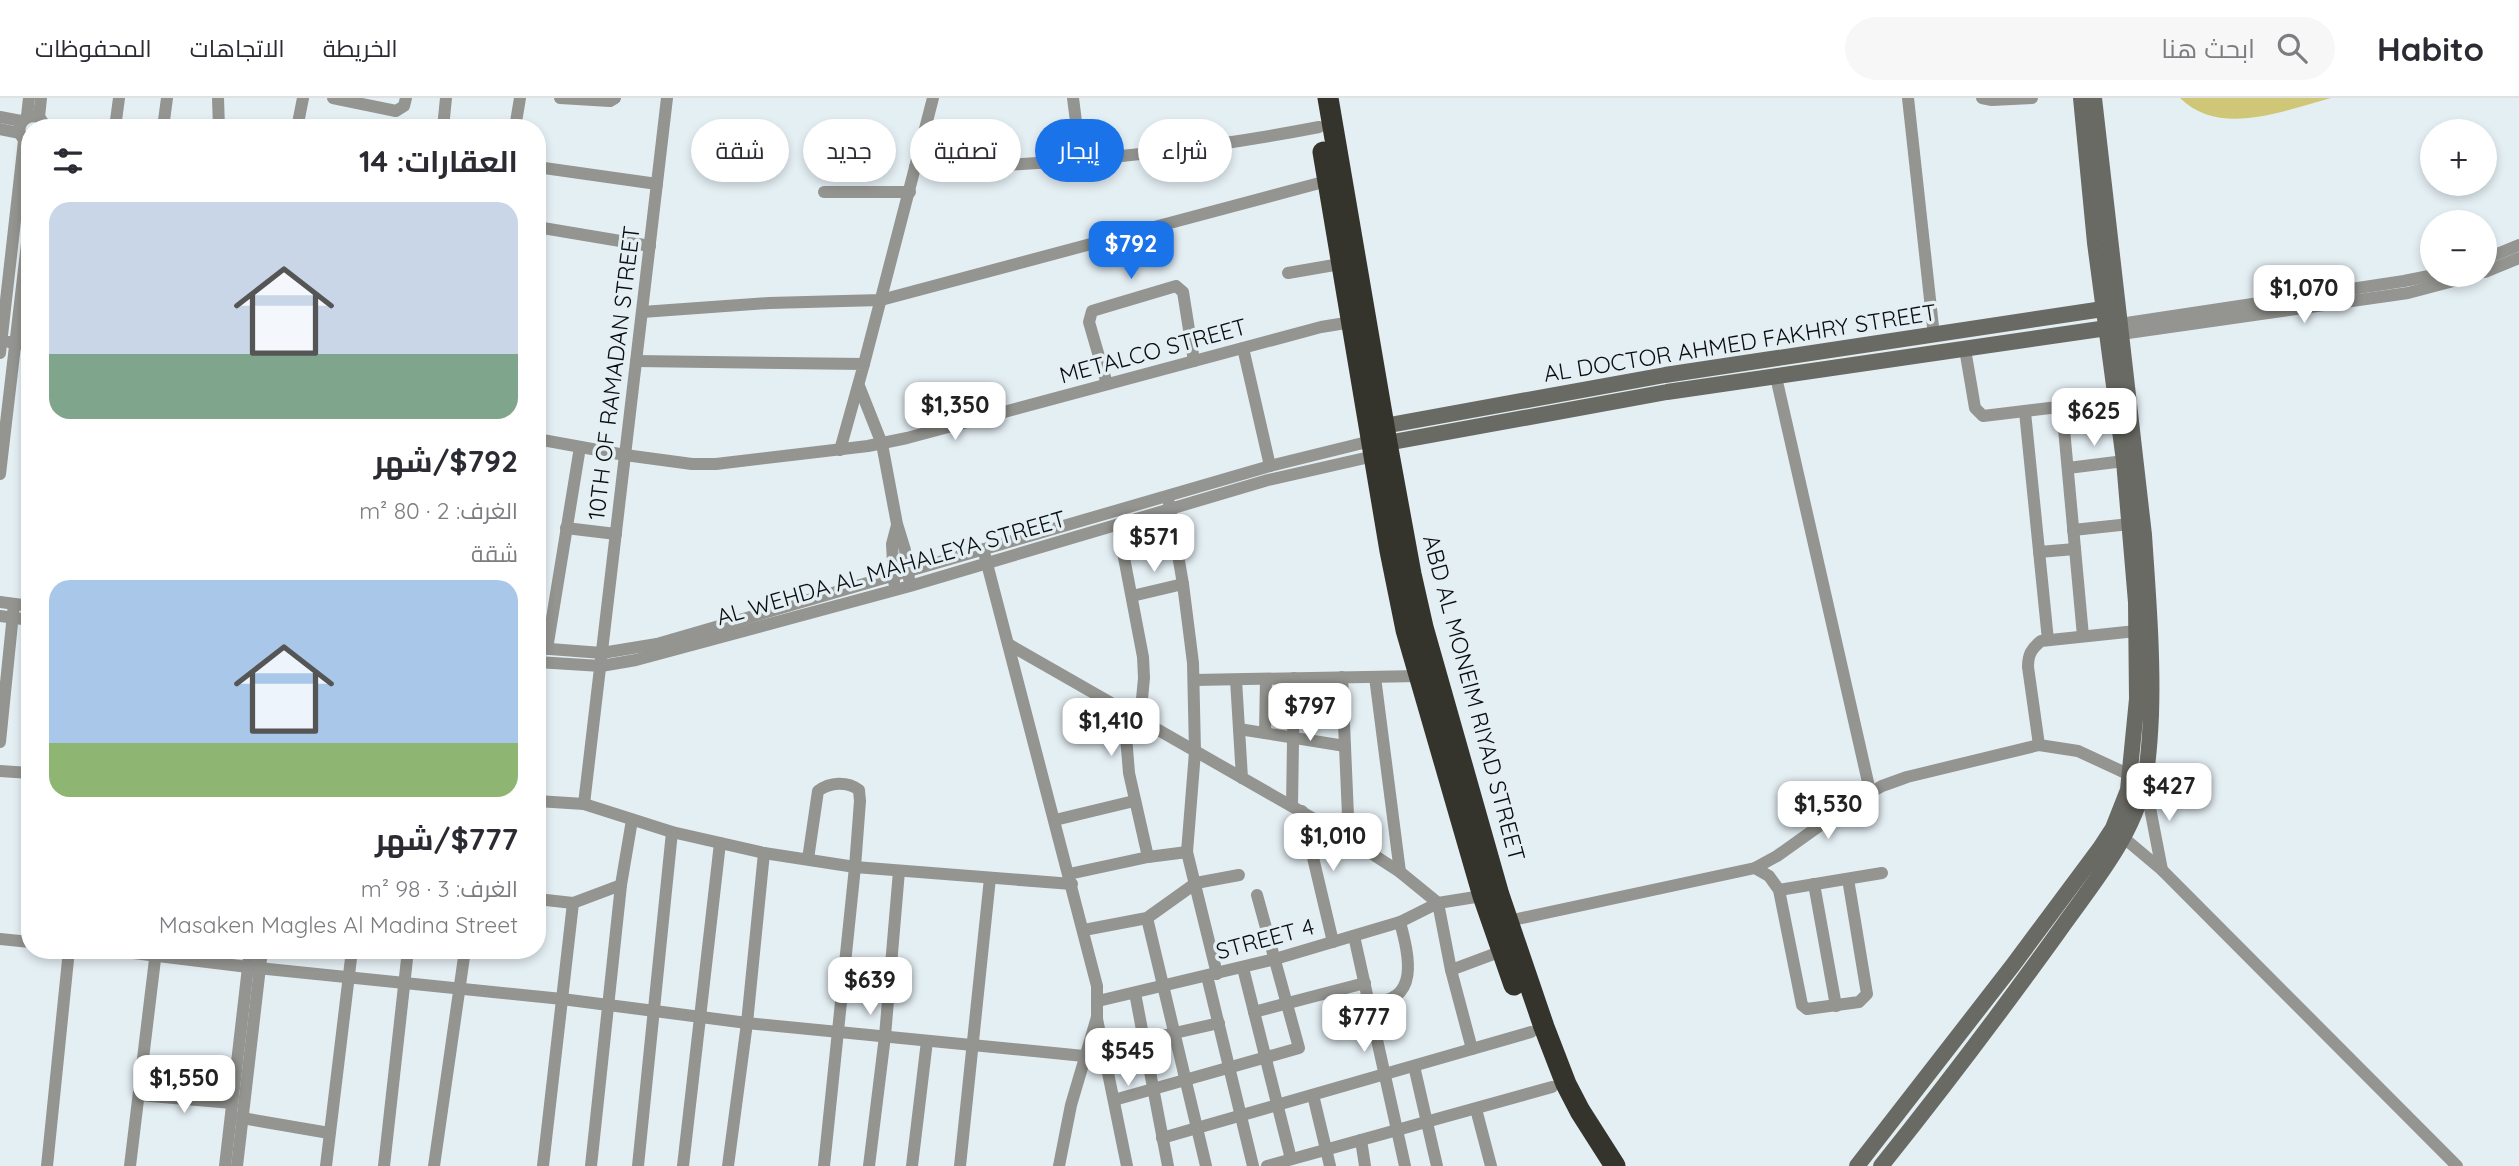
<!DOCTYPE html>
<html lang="ar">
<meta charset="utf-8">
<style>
:root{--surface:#fff;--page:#f7f7f7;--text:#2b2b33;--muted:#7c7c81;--line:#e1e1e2;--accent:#1a73e8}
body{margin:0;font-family:Quicksand,Cairo,sans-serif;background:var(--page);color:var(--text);direction:rtl;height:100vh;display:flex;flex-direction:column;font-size:26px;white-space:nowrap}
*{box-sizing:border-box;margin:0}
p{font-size:23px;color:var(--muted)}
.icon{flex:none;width:38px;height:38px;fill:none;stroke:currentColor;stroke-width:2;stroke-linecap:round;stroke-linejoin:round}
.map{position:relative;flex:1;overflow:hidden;direction:ltr}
.side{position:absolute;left:21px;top:21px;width:525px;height:840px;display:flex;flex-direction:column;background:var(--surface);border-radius:28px;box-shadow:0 4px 10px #0003;direction:rtl}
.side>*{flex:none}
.banner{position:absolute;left:567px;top:21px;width:665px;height:63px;direction:rtl;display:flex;gap:14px}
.controls{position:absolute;left:2420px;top:21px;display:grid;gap:14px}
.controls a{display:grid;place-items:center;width:77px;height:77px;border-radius:50%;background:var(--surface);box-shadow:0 4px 10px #0003;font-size:35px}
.price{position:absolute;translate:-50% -60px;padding:0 16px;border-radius:14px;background:#fff;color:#222;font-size:23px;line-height:46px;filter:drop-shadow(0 2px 4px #0008)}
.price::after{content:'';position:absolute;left:50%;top:42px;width:21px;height:16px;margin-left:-10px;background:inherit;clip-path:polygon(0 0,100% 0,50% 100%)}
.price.on{background:var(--accent);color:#fff}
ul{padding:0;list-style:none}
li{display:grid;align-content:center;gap:14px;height:371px;padding:0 28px}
li span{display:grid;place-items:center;height:217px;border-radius:21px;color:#555}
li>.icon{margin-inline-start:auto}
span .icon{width:126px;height:126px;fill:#fffc;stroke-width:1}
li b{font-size:30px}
h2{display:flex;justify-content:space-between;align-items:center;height:84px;padding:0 28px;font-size:30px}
.pill{padding:0 24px;border-radius:32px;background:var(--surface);box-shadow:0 4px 10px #0003;font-size:24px;line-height:63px}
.pill.on{background:var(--accent);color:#fff}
header{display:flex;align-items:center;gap:42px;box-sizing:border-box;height:98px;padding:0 35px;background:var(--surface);border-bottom:2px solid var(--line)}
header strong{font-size:33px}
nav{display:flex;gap:38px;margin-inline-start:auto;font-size:24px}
.search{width:490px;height:63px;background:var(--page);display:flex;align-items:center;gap:18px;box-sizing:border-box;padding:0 24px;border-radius:38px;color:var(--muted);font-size:26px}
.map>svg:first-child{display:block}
.green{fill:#d0c678}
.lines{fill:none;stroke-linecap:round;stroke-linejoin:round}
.street{stroke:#949490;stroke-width:12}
.secondary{stroke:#6a6a64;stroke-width:16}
.highway{stroke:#35342c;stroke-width:21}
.labels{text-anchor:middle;stroke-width:7;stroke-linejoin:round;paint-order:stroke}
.street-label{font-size:23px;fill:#0b0e10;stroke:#e4eff4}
</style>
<header>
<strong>Habito</strong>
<div class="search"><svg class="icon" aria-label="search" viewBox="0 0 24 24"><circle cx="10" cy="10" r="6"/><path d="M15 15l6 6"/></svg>ابحث هنا</div>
<nav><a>الخريطة</a><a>الاتجاهات</a><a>المحفوظات</a></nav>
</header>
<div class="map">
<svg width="2519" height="1068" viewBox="0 0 2519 1068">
<rect width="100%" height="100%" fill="#e4eff4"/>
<path class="green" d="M2180 0H2331C2285 12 2220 40 2180 0Z"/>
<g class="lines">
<g class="street">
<path d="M218 0 219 30"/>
<path d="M333 0 396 13 404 8 406 0"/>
<path d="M560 0 610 3 615 0"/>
<path d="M1073 0 1081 63"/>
<path d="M1908 0 1934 238"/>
<path d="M1982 0 1992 2 2032 0"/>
<path d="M27 18 29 0"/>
<path d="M0 19 21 23"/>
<path d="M39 19 41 0"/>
<path d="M115 30 119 0"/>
<path d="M163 30 167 0"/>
<path d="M297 30 303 0"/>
<path d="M443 30 446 0"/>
<path d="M515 30 520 0"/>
<path d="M0 31 19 35"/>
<path d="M30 45C11 37 20 14 39 19L47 30"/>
<path d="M537 69 657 86"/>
<path d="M915 69C951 72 986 68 1022 66 1122 60 1221 48 1319 29"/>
<path d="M824 94H910"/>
<path d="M537 129 650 148"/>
<path d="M2485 161 2519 147"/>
<path d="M2485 174 2519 160"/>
<path d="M1288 175 1340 166"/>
<path d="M642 214 769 205 881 202 1327 83"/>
<path d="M2120 226 2404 183 2434 177"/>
<path d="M2121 236 2408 195 2476 177"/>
<path d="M9 244 30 247"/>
<path d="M1243 250 1270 368"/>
<path d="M1965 251 1975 310 1983 318 2117 302"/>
<path d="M0 255 24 43"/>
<path d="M636 263 864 266 840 352"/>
<path d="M864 266 933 0"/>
<path d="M1776 279 1870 693"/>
<path d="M1107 286 1089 224 1092 213 1176 188 1183 194 1194 263"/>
<path d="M859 288 882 346 897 426 905 452 909 481"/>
<path d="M2062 309 2083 538"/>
<path d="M2025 314 2048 542"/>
<path d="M537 341 625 357 692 366H716L868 348 907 340 1321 229 1358 223"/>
<path d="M2068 370 2124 363"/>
<path d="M0 376 30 120"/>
<path d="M1169 405 1183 486 1193 565 1195 654 1187 754 1217 876"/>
<path d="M1118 428 1143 559 1144 580 1140 622"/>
<path d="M566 430 616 436"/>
<path d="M2073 432 2130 426"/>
<path d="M2039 454 2075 451"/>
<path d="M985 458 1097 888V919L1071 1007 1059 1068"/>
<path d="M894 484 892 446 897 427"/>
<path d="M1132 498 1183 486"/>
<path d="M0 504 30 508"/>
<path d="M0 518 30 522"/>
<path d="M1008 546 1349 741 1400 774 1438 805 1488 797"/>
<path d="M537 550 602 555 657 546 1270 368 1371 343"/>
<path d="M547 551 580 349"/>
<path d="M537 564 601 568 636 562 910 488 1268 382 1374 358"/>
<path d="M1342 579 1349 741"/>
<path d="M1375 579 1400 774"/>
<path d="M1194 582 1420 578"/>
<path d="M1236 582 1242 680"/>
<path d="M1124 613 1129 675 1148 759"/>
<path d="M1239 631 1345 648"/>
<path d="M1265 635 1266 581"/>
<path d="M0 644 14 506"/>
<path d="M2039 647 2028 569C2028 557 2031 551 2041 543L2136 533"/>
<path d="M0 673 30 675"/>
<path d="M537 703 584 706 672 734 764 755 855 769 1072 786"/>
<path d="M584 706 667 0"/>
<path d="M1292 708 1294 580"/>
<path d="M1302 713 1333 844"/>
<path d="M1055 722 1134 703"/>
<path d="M2118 735 2162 772 2457 1068"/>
<path d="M808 761 818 693C830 684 847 683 859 692L860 703 855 769 824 1068"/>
<path d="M1755 770 1769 778 1779 792 1802 907 1807 911 1859 904 1867 896 1848 781"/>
<path d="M1069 776 1148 759 1187 754"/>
<path d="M1814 786 1836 908"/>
<path d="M1779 792 1882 775"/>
<path d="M537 801 573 805"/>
<path d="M1147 820 1206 1068"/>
<path d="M1508 823 1755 770 1777 758 1850 706 1882 688 1907 679 2039 647 2078 653 2145 684 2162 772"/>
<path d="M1084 832 1147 820 1196 785 1239 777"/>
<path d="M1354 838 1405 1068"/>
<path d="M0 841 30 844"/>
<path d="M109 852 248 869 562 901 747 925 1084 958"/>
<path d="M1243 870 1291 1061"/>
<path d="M1451 872 1502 853"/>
<path d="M1207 878 1253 1068"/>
<path d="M1135 895 1168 1068"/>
<path d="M1098 903 1275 861 1400 824 1438 805 1451 872 1472 951"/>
<path d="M1369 904C1421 905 1409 858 1400 824"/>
<path d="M1254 914 1365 885"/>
<path d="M1097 921 1127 1068"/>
<path d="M1144 942 1219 925"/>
<path d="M1414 968 1437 1068"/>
<path d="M139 997 232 1005"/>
<path d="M1313 997 1330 1068"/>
<path d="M1114 1002 1299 950 1257 797"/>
<path d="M1476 1011 1491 1068"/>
<path d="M242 1020 329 1035"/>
<path d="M1162 1040 1531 934"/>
<path d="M1361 1042 1365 1068"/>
<path d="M47 1068 69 852"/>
<path d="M130 1068 156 853"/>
<path d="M225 1068 250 852"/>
<path d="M237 1068 262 852"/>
<path d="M326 1068 352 852"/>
<path d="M384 1068 408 852"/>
<path d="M434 1068 465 852"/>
<path d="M543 1068 573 805 621 787 632 722"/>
<path d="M591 1068 621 787"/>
<path d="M638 1068 672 734"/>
<path d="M683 1068 720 745"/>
<path d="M728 1068 747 925 764 755"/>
<path d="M869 1068 885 938 899 773"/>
<path d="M912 1068 927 943"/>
<path d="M960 1068 990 780"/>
<path d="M1267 1068 1552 989"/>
</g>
<g class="secondary">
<path d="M1384 328 1665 277 2103 211"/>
<path d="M1387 345 1667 294 2114 229"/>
<path d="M1857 1068 2013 867 2100 750 2113 730 2128 692 2137 601 2136 504 2124 363 2095 145 2081 0"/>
<path d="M1881 1068C1942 992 2000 915 2057 836 2089 790 2132 741 2144 686 2149 663 2150 640 2151 617 2153 557 2148 497 2144 437L2094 0"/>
</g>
<g class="highway">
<path d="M1328 0 1387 345 1411 476 1423 529 1499 797 1544 929 1566 986 1580 1013 1615 1068"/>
<path d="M1323 54 1390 453 1406 532 1483 798 1514 887"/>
</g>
</g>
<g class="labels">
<g class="street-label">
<text transform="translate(1740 245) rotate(-9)" y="8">AL DOCTOR AHMED FAKHRY STREET</text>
<text transform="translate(1153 253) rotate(-15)" y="8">METALCO STREET</text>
<text transform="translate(614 275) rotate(-83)" y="8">10TH OF RAMADAN STREET</text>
<text transform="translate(891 470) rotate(-16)" y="8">AL WEHDA AL MAHALEYA STREET</text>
<text transform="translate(1474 600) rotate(75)" y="8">ABD AL MONEIM RIYAD STREET</text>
<text transform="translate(1265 841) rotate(-15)" y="8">STREET 4</text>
</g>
</g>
</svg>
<div class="controls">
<a>+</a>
<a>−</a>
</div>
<b class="price on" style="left:1131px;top:183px">$792</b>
<b class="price" style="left:2304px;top:227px">$1,070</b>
<b class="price" style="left:955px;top:344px">$1,350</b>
<b class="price" style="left:2094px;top:350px">$625</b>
<b class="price" style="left:1154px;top:476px">$571</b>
<b class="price" style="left:1310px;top:645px">$797</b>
<b class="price" style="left:1111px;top:660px">$1,410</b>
<b class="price" style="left:2169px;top:725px">$427</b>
<b class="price" style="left:1828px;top:743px">$1,530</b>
<b class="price" style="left:1333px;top:775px">$1,010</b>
<b class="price" style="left:870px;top:919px">$639</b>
<b class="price" style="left:1364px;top:956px">$777</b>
<b class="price" style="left:1128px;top:990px">$545</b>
<b class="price" style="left:184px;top:1017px">$1,550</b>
<div class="banner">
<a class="pill">شراء</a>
<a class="pill on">إيجار</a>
<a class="pill">تصفية</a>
<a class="pill">جديد</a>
<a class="pill">شقة</a>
</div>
<section class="side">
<h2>العقارات: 14<svg class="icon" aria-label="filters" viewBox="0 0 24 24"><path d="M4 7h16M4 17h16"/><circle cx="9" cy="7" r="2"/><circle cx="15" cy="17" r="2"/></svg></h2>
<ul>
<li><span style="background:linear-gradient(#c9d6e8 70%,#7fa58c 0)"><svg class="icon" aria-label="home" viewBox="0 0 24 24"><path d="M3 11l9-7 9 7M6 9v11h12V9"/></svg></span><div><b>$792/شهر</b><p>الغرف: 2 · 80 m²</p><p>شقة</p></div></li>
<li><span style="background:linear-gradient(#a9c7e8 75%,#8fb573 0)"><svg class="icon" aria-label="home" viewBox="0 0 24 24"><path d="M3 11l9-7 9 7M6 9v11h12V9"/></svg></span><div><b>$777/شهر</b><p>الغرف: 3 · 98 m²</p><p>Masaken Magles Al Madina Street</p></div></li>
</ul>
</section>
</div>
